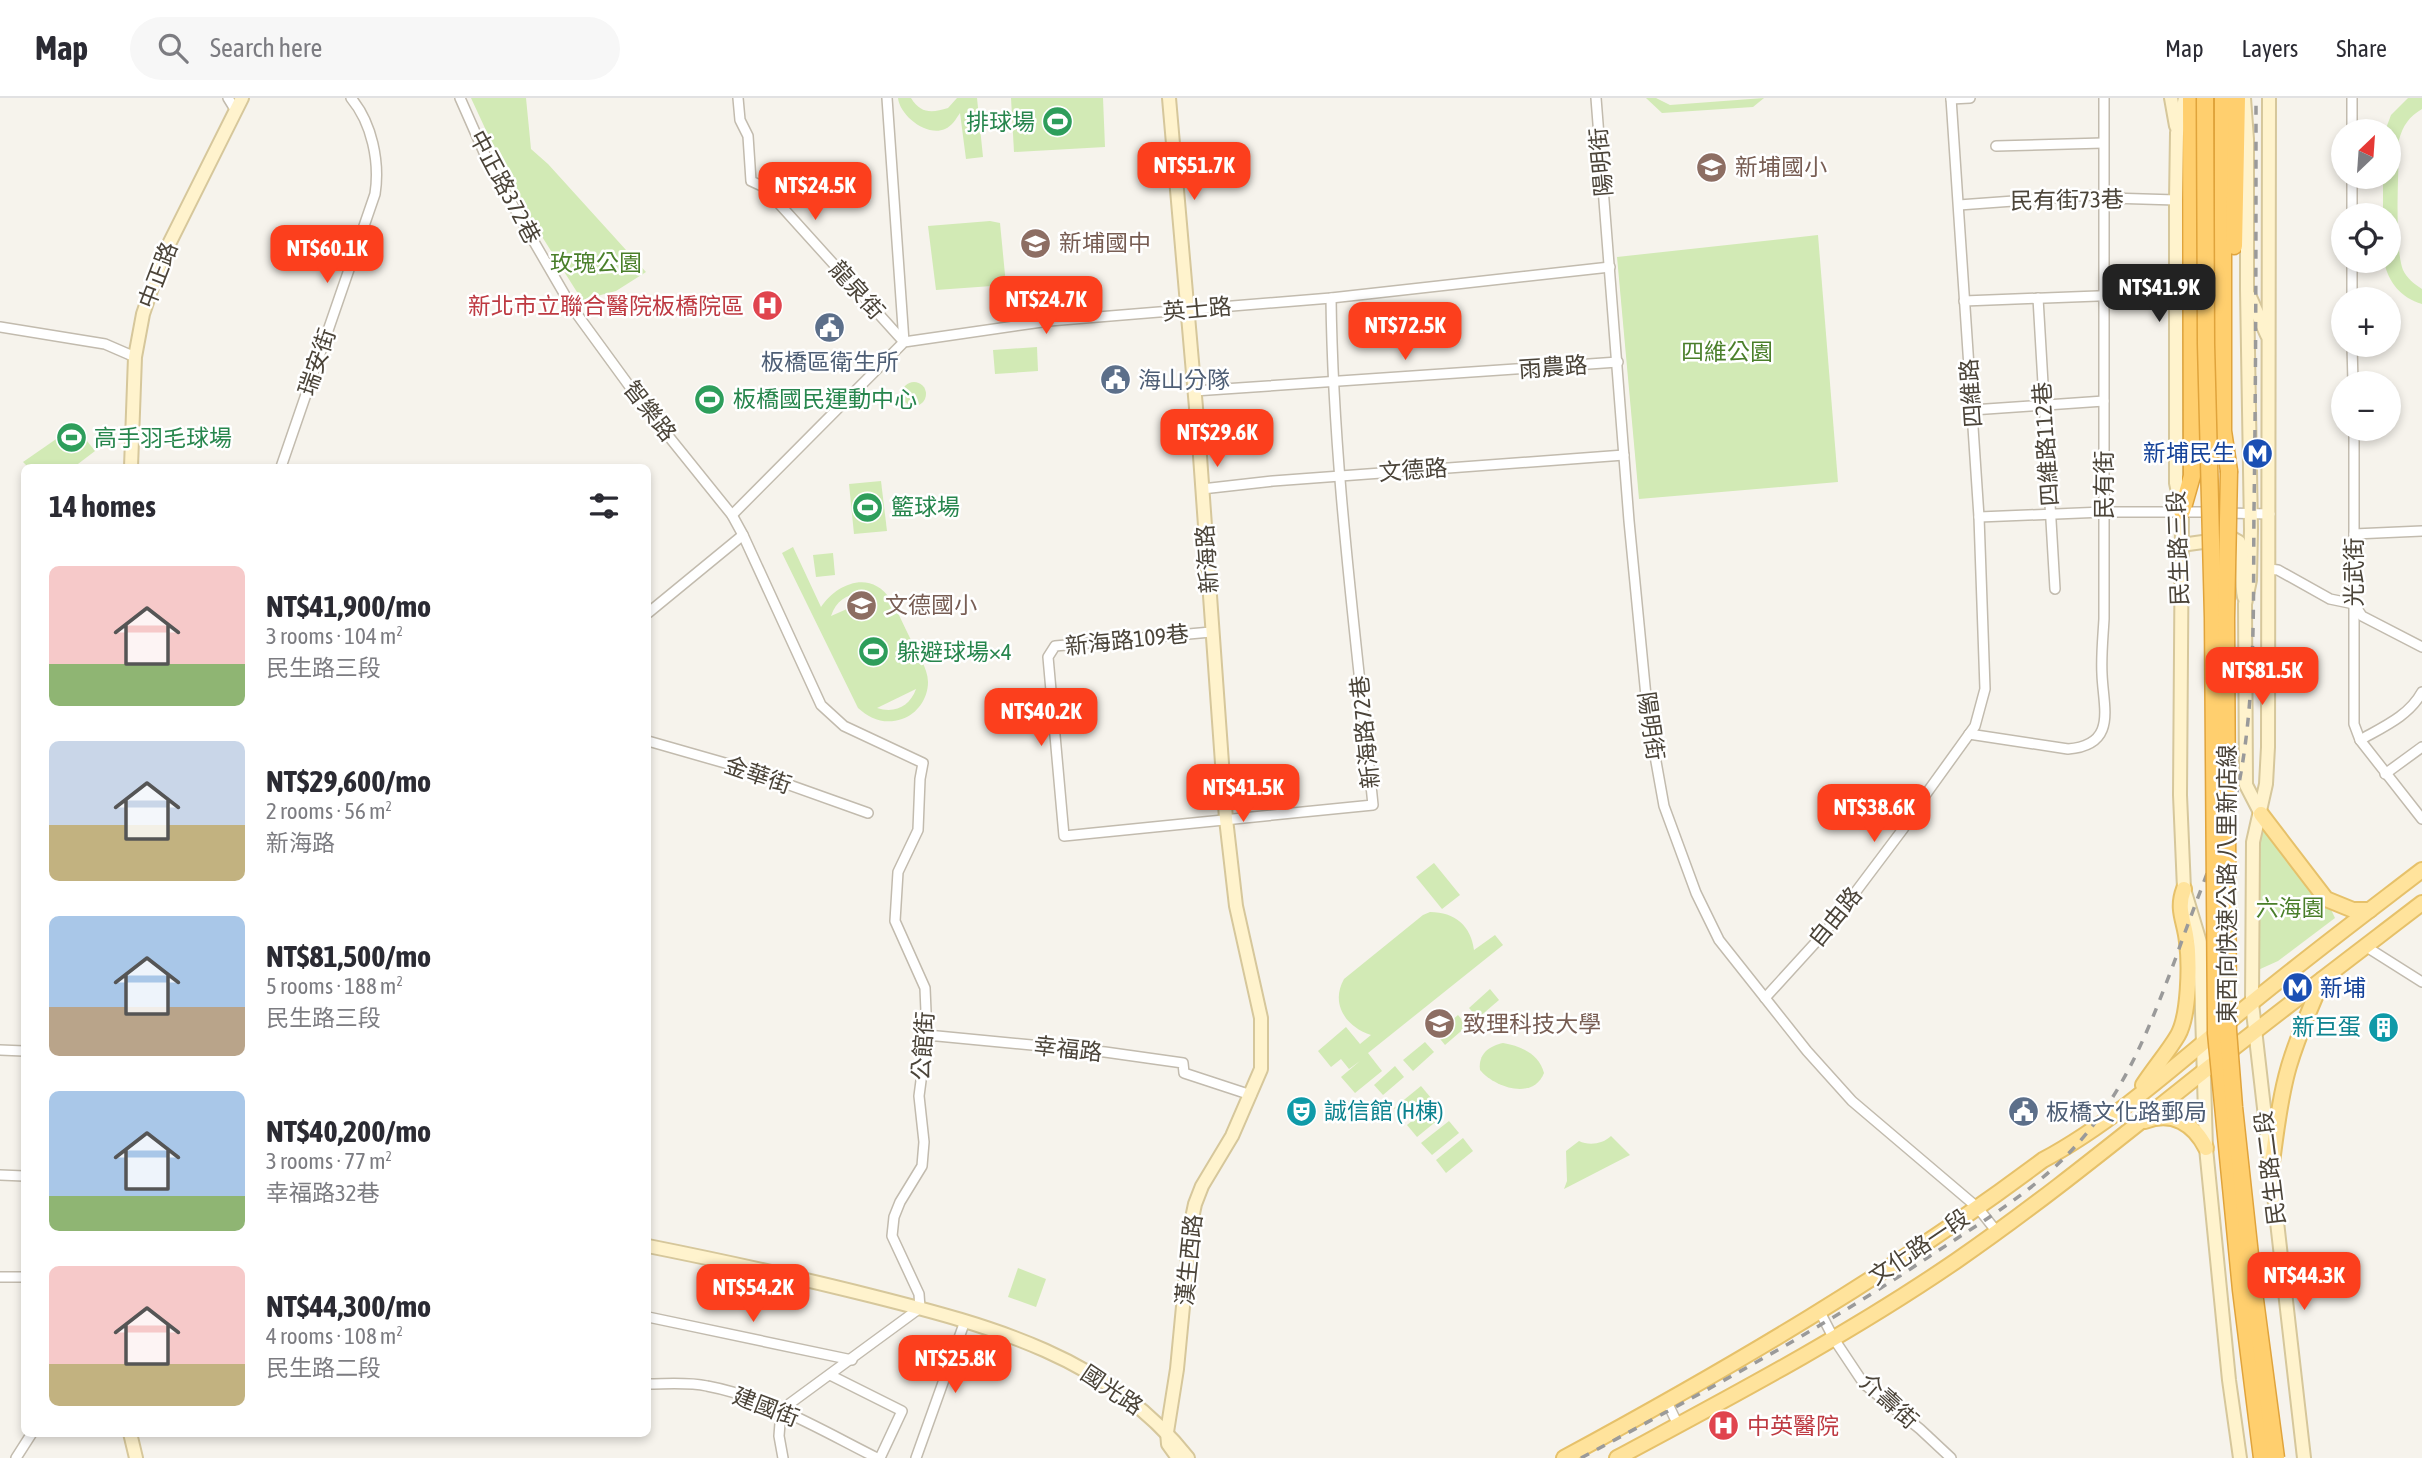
<!DOCTYPE html>
<meta charset="utf-8">
<style>
:root{--surface:#fff;--page:#f7f7f7;--text:#2b2b33;--muted:#7c7c81;--line:#e1e1e2;--accent:#fc3f1d}
body{margin:0;font-family:"Asap Condensed","Noto Sans TC",sans-serif;background:var(--page);color:var(--text);height:100vh;display:flex;flex-direction:column;font-size:26px;white-space:nowrap}
*{box-sizing:border-box;margin:0}
p{font-size:23px;color:var(--muted)}
.icon{flex:none;width:38px;height:38px;fill:none;stroke:currentColor;stroke-width:2;stroke-linecap:round;stroke-linejoin:round}
.map{position:relative;flex:1;overflow:hidden}
.sheet{position:absolute;left:21px;top:366px;width:630px;height:973px;display:flex;flex-direction:column;background:var(--surface);border-radius:10px;box-shadow:0 4px 10px #0003}
.sheet>*{flex:none}
.needle{width:46px;rotate:25deg}
.fabs{position:absolute;left:2331px;top:21px;display:grid;gap:14px}
.fabs a{display:grid;place-items:center;width:70px;height:70px;border-radius:50%;background:var(--surface);box-shadow:0 4px 10px #0003;font-size:35px}
.price{position:absolute;translate:-50% -60px;padding:0 16px;border-radius:14px;background:var(--accent);color:#fff;font-size:23px;line-height:46px;filter:drop-shadow(0 2px 4px #0008)}
.price::after{content:'';position:absolute;left:50%;top:42px;width:21px;height:16px;margin-left:-10px;background:inherit;clip-path:polygon(0 0,100% 0,50% 100%)}
.price.on{background:#222;color:#fff}
ul{padding:0;list-style:none}
li{display:flex;align-items:center;gap:21px;height:175px;padding:0 28px}
li span{display:grid;place-items:center;flex:none;width:196px;height:140px;border-radius:10px;color:#555}
li>.icon{margin-inline-start:auto}
span .icon{width:84px;height:84px;fill:#fffc;stroke-width:1}
li b{font-size:30px}
h2{display:flex;justify-content:space-between;align-items:center;height:84px;padding:0 28px;font-size:30px}
header{display:flex;align-items:center;gap:42px;box-sizing:border-box;height:98px;padding:0 35px;background:var(--surface);border-bottom:2px solid var(--line)}
header strong{font-size:33px}
nav{display:flex;gap:38px;margin-inline-start:auto;font-size:24px}
.search{width:490px;height:63px;background:var(--page);display:flex;align-items:center;gap:18px;box-sizing:border-box;padding:0 24px;border-radius:38px;color:var(--muted);font-size:26px}
.map>svg:first-child{display:block}
.green{fill:#d2eab5;fill-rule:evenodd}
.lines{fill:none;stroke-linecap:round;stroke-linejoin:round}
.street-casing{stroke:#c2bbae;stroke-width:12}
.secondary-casing{stroke:#d6c79b;stroke-width:16}
.primary-casing{stroke:#e6c16a;stroke-width:18}
.highway-casing{stroke:#e0a43c;stroke-width:19}
.street{stroke:#fff;stroke-width:9}
.secondary{stroke:#fff3cd;stroke-width:12}
.primary{stroke:#ffe39c;stroke-width:14}
.highway{stroke:#ffcf6e;stroke-width:16}
.rail{stroke:#9a9a9a;stroke-width:3.5;stroke-dasharray:9 9;stroke-linecap:butt}
.highway-bridge-casing{stroke:#e0a43c;stroke-width:19;stroke-linecap:butt}
.highway-bridge{stroke:#ffcf6e;stroke-width:16}
.labels{text-anchor:middle;stroke-width:5;stroke-linejoin:round;paint-order:stroke}
.leisure-label{font-size:23px;fill:#27864d;stroke:#fff;text-anchor:start}
.street-label{font-size:23px;fill:#4b4439;stroke:#fff}
.education-label{font-size:23px;fill:#785e54;stroke:#fff;text-anchor:start}
.park-label{font-size:23px;fill:#4a7f2a;stroke:#fff}
.health-label{font-size:23px;fill:#be3a42;stroke:#fff;text-anchor:end}
.service-label{font-size:23px;fill:#4e5e75;stroke:#fff;text-anchor:start}
.transit-label{font-size:23px;fill:#164399;stroke:#fff;text-anchor:end}
.culture-label{font-size:23px;fill:#0d838f;stroke:#fff;text-anchor:end}
</style>
<header>
<strong>Map</strong>
<div class="search"><svg class="icon" aria-label="search" viewBox="0 0 24 24"><circle cx="10" cy="10" r="6"/><path d="M15 15l6 6"/></svg>Search here</div>
<nav><a>Map</a><a>Layers</a><a>Share</a></nav>
</header>
<div class="map">
<svg width="2422" height="1360" viewBox="0 0 2422 1360">
<rect width="100%" height="100%" fill="#f6f3ec"/>
<g class="green">
<path d="M471 0H526L531 51 548 66 646 174 616 193 582 202 517 99Z"/>
<path d="M898 0H911C921 16 932 15 948 10L957 0H977L983 59 966 61 960 15C956 21 952 28 945 31 927 39 900 18 898 0Z"/>
<path d="M1011 0H1103L1105 49 1014 54Z"/>
<path d="M1646 0H1656L1670 7 1764 0 1753 9 1662 15Z"/>
<path d="M2408 0H2422V11C2409 19 2403 27 2399 42 2399 70 2394 150 2403 172 2407 180 2414 186 2422 191V206C2401 200 2388 184 2384 163H2389V117H2383V79H2389V33H2385L2391 17Z"/>
<path d="M990 123 1000 125 1006 187 936 192 928 128Z"/>
<path d="M1818 137 1838 384 1639 401 1617 159Z"/>
<path d="M1037 249 1038 273 995 276 993 252Z"/>
<circle cx="914" cy="296" r="12"/>
<path d="M75 328 95 353 74 369H28L23 364Z"/>
<path d="M881 383 887 433 854 436 849 386Z"/>
<path d="M793 449 821 509C837 485 871 471 891 502 898 514 904 528 910 540 916 553 928 570 928 584 928 601 917 616 902 621 885 627 870 621 858 610L782 455ZM861 496 872 500 831 518C836 503 846 496 861 496ZM916 591C910 608 895 616 877 610Z"/>
<path d="M833 455 835 477 816 479 813 457Z"/>
<path d="M2261 716 2326 801 2335 820 2278 863 2258 872 2253 744Z"/>
<path d="M1434 765 1460 797 1442 811 1416 779Z"/>
<path d="M1430 814C1455 814 1471 828 1474 852L1495 837 1503 847 1368 955 1382 973 1355 995 1341 979 1360 963 1349 971 1341 961 1331 969 1318 953 1346 929 1360 946 1371 937C1346 929 1330 906 1344 881L1423 817Z"/>
<path d="M1490 891 1499 902 1478 920 1469 910Z"/>
<path d="M1458 917 1467 928 1445 947 1436 936Z"/>
<path d="M1425 944 1434 954 1413 973 1403 962Z"/>
<path d="M1503 945C1521 948 1539 956 1544 975 1533 1003 1494 989 1480 972 1478 956 1489 948 1503 945Z"/>
<path d="M1395 968 1404 979 1383 997 1374 987Z"/>
<path d="M1421 988 1431 1000 1404 1022 1394 1010Z"/>
<path d="M1434 1005 1444 1017 1417 1039 1407 1027Z"/>
<path d="M1449 1023 1459 1035 1432 1057 1421 1045Z"/>
<path d="M1611 1038 1630 1057 1564 1091 1567 1083 1566 1053 1579 1043C1589 1048 1603 1046 1611 1038Z"/>
<path d="M1463 1040 1473 1053 1446 1075 1436 1062Z"/>
<path d="M1018 1170 1046 1181 1036 1209 1008 1199Z"/>
</g>
<g class="lines">
<defs>
<g id="street">
<path d="M228 0 236 13"/>
<path d="M460 0 490 68 573 211"/>
<path d="M738 0 740 22 748 38 751 83 764 89 904 244"/>
<path d="M887 0 904 244"/>
<path d="M1596 0 1629 423 1648 619 1664 708 1696 795 1719 842 1765 900 1807 953 1852 1003 1978 1110 1997 1134"/>
<path d="M1951 1 1970 0"/>
<path d="M2352 33V0"/>
<path d="M1996 48 2103 45"/>
<path d="M2352 79V117"/>
<path d="M1959 107 2093 97 2110 100 2176 102"/>
<path d="M2352 163V201"/>
<path d="M2038 200 2055 491"/>
<path d="M1964 203 2176 195"/>
<path d="M571 208 641 304 732 417 743 437 821 607 844 628 923 665 920 681 918 732 898 774 895 823 925 890 927 937 919 998 924 1044 922 1068 900 1104 894 1119 892 1138 919 1196 920 1210 781 1312 779 1338 783 1360"/>
<path d="M0 229 105 246 135 259"/>
<path d="M2352 247 2353 285"/>
<path d="M1194 293 1618 264"/>
<path d="M1972 312 2104 303"/>
<path d="M2354 331V626L2360 642 2422 721"/>
<path d="M281 369 375 96C380 64 372 25 351 0"/>
<path d="M1202 391 1273 383 1624 357"/>
<path d="M2226 415 2270 416"/>
<path d="M732 417 904 244 1049 223 1331 200 1610 169"/>
<path d="M1979 419 2104 414H2212"/>
<path d="M2354 436 2422 433"/>
<path d="M2269 471 2278 472 2330 501 2354 506 2362 518 2422 549"/>
<path d="M648 515 743 437"/>
<path d="M1211 534 1055 548 1048 559 1064 738 1373 707C1356 538 1333 369 1331 200"/>
<path d="M1969 636 2068 651C2118 647 2103 609 2102 576 2101 558 2103 539 2104 521V0"/>
<path d="M2360 642C2383 629 2409 618 2422 594"/>
<path d="M648 643 739 669 868 715"/>
<path d="M2385 676 2422 649"/>
<path d="M2365 848 2422 884"/>
<path d="M1765 900 1827 832 1903 731 1926 696 1975 628 1985 591 1979 419 1951 0"/>
<path d="M927 937 1105 954 1183 965 1184 975 1251 997"/>
<path d="M0 952 24 953"/>
<path d="M0 1077 24 1078"/>
<path d="M0 1179H24"/>
<path d="M1820 1214 1834 1241 1864 1286 1920 1331 1951 1360"/>
<path d="M648 1219 852 1262"/>
<path d="M830 1277 902 1313 880 1360"/>
<path d="M648 1286C667 1286 688 1284 707 1288 767 1299 823 1333 877 1360"/>
<path d="M1667 1304 1678 1327"/>
<path d="M16 1360 32 1335"/>
<path d="M916 1360 965 1223"/>
</g>
<g id="secondary">
<path d="M1169 0 1199 344 1226 721 1236 808 1261 920V971L1232 1038 1202 1088 1195 1106 1191 1125 1177 1271 1167 1334 1168 1346 1178 1360"/>
<path d="M2171 0 2176 28"/>
<path d="M2185 0 2177 35 2176 102V385L2182 413 2180 697 2184 791 2200 844 2206 1050 2229 1282 2240 1360"/>
<path d="M2244 0 2247 41V192L2251 431 2250 482 2245 506 2246 687 2261 716"/>
<path d="M2269 0 2268 649 2266 686 2253 744 2252 905 2304 1360"/>
<path d="M2250 199 2267 237"/>
<path d="M131 369 135 259 143 216 162 160 242 0"/>
<path d="M2181 447 2232 440 2239 444C2245 461 2240 481 2244 499"/>
<path d="M648 1148C723 1163 797 1179 872 1198 991 1228 1109 1259 1188 1360"/>
<path d="M130 1335 136 1360"/>
</g>
<g id="primary">
<path d="M2261 716 2326 801 2353 812H2370"/>
<path d="M2143 987C2154 970 2168 954 2178 937 2189 917 2190 867 2187 844 2185 823 2176 812 2184 791"/>
<path d="M2145 1023C2172 1012 2194 1026 2206 1050"/>
<path d="M2271 1071C2276 1037 2279 1002 2289 968 2298 938 2310 910 2323 881"/>
<path d="M1564 1360C1730 1270 1892 1175 2043 1062 2114 1024 2182 962 2244 911 2302 863 2362 818 2422 772"/>
<path d="M1617 1360C1732 1298 1848 1237 1956 1163 2033 1110 2106 1051 2179 993 2259 929 2341 867 2422 805"/>
</g>
<g id="highway">
<path d="M2223 0V333L2229 373"/>
<path d="M2234 148 2237 0"/>
<path d="M2182 413 2192 378 2191 0"/>
</g>
</defs>
<use href="#street" class="street-casing"/>
<use href="#secondary" class="secondary-casing"/>
<use href="#primary" class="primary-casing"/>
<use href="#highway" class="highway-casing"/>
<use href="#street" class="street"/>
<use href="#secondary" class="secondary"/>
<use href="#primary" class="primary"/>
<use href="#highway" class="highway"/>
<path class="rail" d="M1581 1360C1700 1296 1818 1233 1930 1158 1974 1129 2021 1101 2059 1065 2120 1007 2146 939 2175 862 2187 828 2200 794 2213 760 2223 734 2235 708 2240 680 2256 593 2253 501 2254 412 2256 275 2256 137 2256 0"/>
<defs>
<g id="highway-bridge">
<path d="M2205 0 2206 246 2213 520 2216 935 2241 1192 2262 1360"/>
<path d="M2229 373 2226 520 2228 932 2234 1009 2254 1194 2276 1360"/>
</g>
</defs>
<use href="#highway-bridge" class="highway-bridge-casing"/>
<use href="#highway-bridge" class="highway-bridge"/>
</g>
<defs>
<symbol id="stadium-disc" viewBox="-11 -11 22 22"><circle r="9.5" fill="#2e9e5b" stroke="#fff"/><path d="M0-5a6.5 5 0 1 0 0 10a6.5 5 0 1 0 0-10ZM-3.5-1.8h7v3.6h-7Z" fill="#fff"/></symbol>
<symbol id="school-disc" viewBox="-11 -11 22 22"><circle r="9.5" fill="#8d6e63" stroke="#fff"/><path d="M0-5L7-2L0 1L-7-2ZM-4 1L0 2.5L4 1V4Q0 6-4 4Z" fill="#fff"/></symbol>
<symbol id="hospital-disc" viewBox="-11 -11 22 22"><circle r="9.5" fill="#e0444e" stroke="#fff"/><path d="M-5-5h3v3.5h4V-5h3V5h-3V1.5h-4V5h-3Z" fill="#fff"/></symbol>
<symbol id="civic-disc" viewBox="-11 -11 22 22"><circle r="9.5" fill="#5c6f8a" stroke="#fff"/><path d="M-.6-6.5H3V-4.5H.6V-3L4-1V1h2V6H-6V1h2V-1L-.6-3ZM-1.2 2.5V6h2.4V2.5Z" fill="#fff"/></symbol>
<symbol id="metro-disc" viewBox="-11 -11 22 22"><circle r="9.5" fill="#1a4fb4" stroke="#fff"/><path d="M-5.5 5V-5H-3L0 0L3-5H5.5V5H3V-.5L0 4L-3-.5V5Z" fill="#fff"/></symbol>
<symbol id="university-disc" viewBox="-11 -11 22 22"><circle r="9.5" fill="#8d6e63" stroke="#fff"/><path d="M0-5L7-2L0 1L-7-2ZM-4 1L0 2.5L4 1V4Q0 6-4 4Z" fill="#fff"/></symbol>
<symbol id="building-disc" viewBox="-11 -11 22 22"><circle r="9.5" fill="#0f9aa8" stroke="#fff"/><path d="M-4-6H4V6H1V3H-1V6H-4ZM-2.5-4.3h1.7v1.8h-1.7ZM.8-4.3h1.7v1.8H.8ZM-2.5-1h1.7V.8h-1.7ZM.8-1h1.7V.8H.8Z" fill="#fff"/></symbol>
<symbol id="theatre-disc" viewBox="-11 -11 22 22"><circle r="9.5" fill="#0f9aa8" stroke="#fff"/><path d="M-5-5.5Q0-4 5-5.5V0Q5 5 0 6Q-5 5-5 0ZM-3.3-2.5H-1v1.5H-3.3ZM1-2.5H3.3v1.5H1ZM-2.8 1Q0 5.5 2.8 1Z" fill="#fff"/></symbol>
</defs>
<g fill-rule="evenodd">
<use href="#stadium-disc" x="1040" y="6" width="35" height="35"/>
<use href="#school-disc" x="1694" y="52" width="35" height="35"/>
<use href="#school-disc" x="1018" y="128" width="35" height="35"/>
<use href="#hospital-disc" x="750" y="190" width="35" height="35"/>
<use href="#civic-disc" x="812" y="212" width="35" height="35"/>
<use href="#civic-disc" x="1098" y="264" width="35" height="35"/>
<use href="#stadium-disc" x="692" y="284" width="35" height="35"/>
<use href="#stadium-disc" x="54" y="322" width="35" height="35"/>
<use href="#metro-disc" x="2240" y="338" width="35" height="35"/>
<use href="#stadium-disc" x="850" y="392" width="35" height="35"/>
<use href="#school-disc" x="844" y="490" width="35" height="35"/>
<use href="#stadium-disc" x="856" y="536" width="35" height="35"/>
<use href="#metro-disc" x="2280" y="872" width="35" height="35"/>
<use href="#university-disc" x="1422" y="908" width="35" height="35"/>
<use href="#building-disc" x="2366" y="912" width="35" height="35"/>
<use href="#theatre-disc" x="1284" y="996" width="35" height="35"/>
<use href="#civic-disc" x="2006" y="996" width="35" height="35"/>
<use href="#hospital-disc" x="1706" y="1310" width="35" height="35"/>
</g>
<g class="labels">
<g class="leisure-label">
<text x="1035" y="32" text-anchor="end">排球場</text>
<text x="733" y="309">板橋國民運動中心</text>
<text x="94" y="348">高手羽毛球場</text>
<text x="891" y="417">籃球場</text>
<text x="897" y="562">躲避球場×4</text>
</g>
<g class="street-label">
<text transform="translate(1601 64) rotate(-95)" y="8">陽明街</text>
<text transform="translate(505 89) rotate(62)" y="8">中正路372巷</text>
<text transform="translate(2067 102) rotate(-1)" y="8">民有街73巷</text>
<text transform="translate(158 177) rotate(-69)" y="8">中正路</text>
<text transform="translate(857 192) rotate(48)" y="8">龍泉街</text>
<text transform="translate(1197 211) rotate(-5)" y="8">英士路</text>
<text transform="translate(317 264) rotate(-71)" y="8">瑞安街</text>
<text transform="translate(1553 269) rotate(-4)" y="8">雨農路</text>
<text transform="translate(1971 295) rotate(-94)" y="8">四維路</text>
<text transform="translate(650 313) rotate(52)" y="8">智樂路</text>
<text transform="translate(2046 346) rotate(-94)" y="8">四維路112巷</text>
<text transform="translate(1413 372) rotate(-4)" y="8">文德路</text>
<text transform="translate(2104 387) rotate(-90)" y="8">民有街</text>
<text transform="translate(2178 450) rotate(-92)" y="8">民生路三段</text>
<text transform="translate(1207 461) rotate(-94)" y="8">新海路</text>
<text transform="translate(2354 474) rotate(-90)" y="8">光武街</text>
<text transform="translate(1127 542) rotate(-6)" y="8">新海路109巷</text>
<text transform="translate(1651 628) rotate(82)" y="8">陽明街</text>
<text transform="translate(1365 634) rotate(-96)" y="8">新海路72巷</text>
<text transform="translate(758 677) rotate(19)" y="8">金華街</text>
<text transform="translate(2227 786) rotate(-90)" y="8">東西向快速公路 八里新店線</text>
<text transform="translate(1835 819) rotate(-51)" y="8">自由路</text>
<text transform="translate(923 948) rotate(-86)" y="8">公館街</text>
<text transform="translate(1068 951) rotate(6)" y="8">幸福路</text>
<text transform="translate(2270 1070) rotate(-97)" y="8">民生路二段</text>
<text transform="translate(1919 1149) rotate(-34)" y="8">文化路一段</text>
<text transform="translate(1189 1162) rotate(-84)" y="8">漢生西路</text>
<text transform="translate(1112 1292) rotate(34)" y="8">國光路</text>
<text transform="translate(1889 1303) rotate(42)" y="8">介壽街</text>
<text transform="translate(766 1309) rotate(21)" y="8">建國街</text>
</g>
<g class="education-label">
<text x="1735" y="77">新埔國小</text>
<text x="1059" y="153">新埔國中</text>
<text x="885" y="515">文德國小</text>
<text x="1463" y="934">致理科技大學</text>
</g>
<g class="park-label">
<text x="596" y="173">玫瑰公園</text>
<text x="1727" y="262">四維公園</text>
<text x="2290" y="818">六海園</text>
</g>
<g class="health-label">
<text x="744" y="216">新北市立聯合醫院板橋院區</text>
<text x="1747" y="1336" text-anchor="start">中英醫院</text>
</g>
<g class="service-label">
<text x="830" y="272" text-anchor="middle">板橋區衛生所</text>
<text x="1138" y="290">海山分隊</text>
<text x="2046" y="1022">板橋文化路郵局</text>
</g>
<g class="transit-label">
<text x="2235" y="363">新埔民生</text>
<text x="2320" y="898" text-anchor="start">新埔</text>
</g>
<g class="culture-label">
<text x="2361" y="937">新巨蛋</text>
<text x="1324" y="1021" text-anchor="start">誠信館 (H棟)</text>
</g>
</g>
</svg>
<div class="fabs">
<a><svg class="needle" viewBox="-14 -14 28 28"><path d="M0-13l5 13h-10z" fill="#e53935"/><path d="M0 13l5-13h-10z" fill="#7c7c81"/></svg></a>
<a><svg class="icon" aria-label="locate" viewBox="0 0 24 24"><circle cx="12" cy="12" r="6"/><path d="M12 2v4M12 18v4M2 12h4M18 12h4"/></svg></a>
<a>+</a>
<a>−</a>
</div>
<b class="price" style="left:1194px;top:104px">NT$51.7K</b>
<b class="price" style="left:815px;top:124px">NT$24.5K</b>
<b class="price" style="left:327px;top:187px">NT$60.1K</b>
<b class="price on" style="left:2159px;top:226px">NT$41.9K</b>
<b class="price" style="left:1046px;top:238px">NT$24.7K</b>
<b class="price" style="left:1405px;top:264px">NT$72.5K</b>
<b class="price" style="left:1217px;top:371px">NT$29.6K</b>
<b class="price" style="left:2262px;top:609px">NT$81.5K</b>
<b class="price" style="left:1041px;top:650px">NT$40.2K</b>
<b class="price" style="left:1243px;top:726px">NT$41.5K</b>
<b class="price" style="left:1874px;top:746px">NT$38.6K</b>
<b class="price" style="left:2304px;top:1214px">NT$44.3K</b>
<b class="price" style="left:753px;top:1226px">NT$54.2K</b>
<b class="price" style="left:955px;top:1297px">NT$25.8K</b>
<section class="sheet">
<h2>14 homes<svg class="icon" aria-label="filters" viewBox="0 0 24 24"><path d="M4 7h16M4 17h16"/><circle cx="9" cy="7" r="2"/><circle cx="15" cy="17" r="2"/></svg></h2>
<ul>
<li><span style="background:linear-gradient(#f6c9c9 70%,#8fb573 0)"><svg class="icon" aria-label="home" viewBox="0 0 24 24"><path d="M3 11l9-7 9 7M6 9v11h12V9"/></svg></span><div><b>NT$41,900/mo</b><p>3 rooms · 104 m²</p><p>民生路三段</p></div></li>
<li><span style="background:linear-gradient(#c9d6e8 60%,#c2b280 0)"><svg class="icon" aria-label="home" viewBox="0 0 24 24"><path d="M3 11l9-7 9 7M6 9v11h12V9"/></svg></span><div><b>NT$29,600/mo</b><p>2 rooms · 56 m²</p><p>新海路</p></div></li>
<li><span style="background:linear-gradient(#a9c7e8 65%,#b9a48a 0)"><svg class="icon" aria-label="home" viewBox="0 0 24 24"><path d="M3 11l9-7 9 7M6 9v11h12V9"/></svg></span><div><b>NT$81,500/mo</b><p>5 rooms · 188 m²</p><p>民生路三段</p></div></li>
<li><span style="background:linear-gradient(#a9c7e8 75%,#8fb573 0)"><svg class="icon" aria-label="home" viewBox="0 0 24 24"><path d="M3 11l9-7 9 7M6 9v11h12V9"/></svg></span><div><b>NT$40,200/mo</b><p>3 rooms · 77 m²</p><p>幸福路32巷</p></div></li>
<li><span style="background:linear-gradient(#f6c9c9 70%,#c2b280 0)"><svg class="icon" aria-label="home" viewBox="0 0 24 24"><path d="M3 11l9-7 9 7M6 9v11h12V9"/></svg></span><div><b>NT$44,300/mo</b><p>4 rooms · 108 m²</p><p>民生路二段</p></div></li>
</ul>
</section>
</div>
